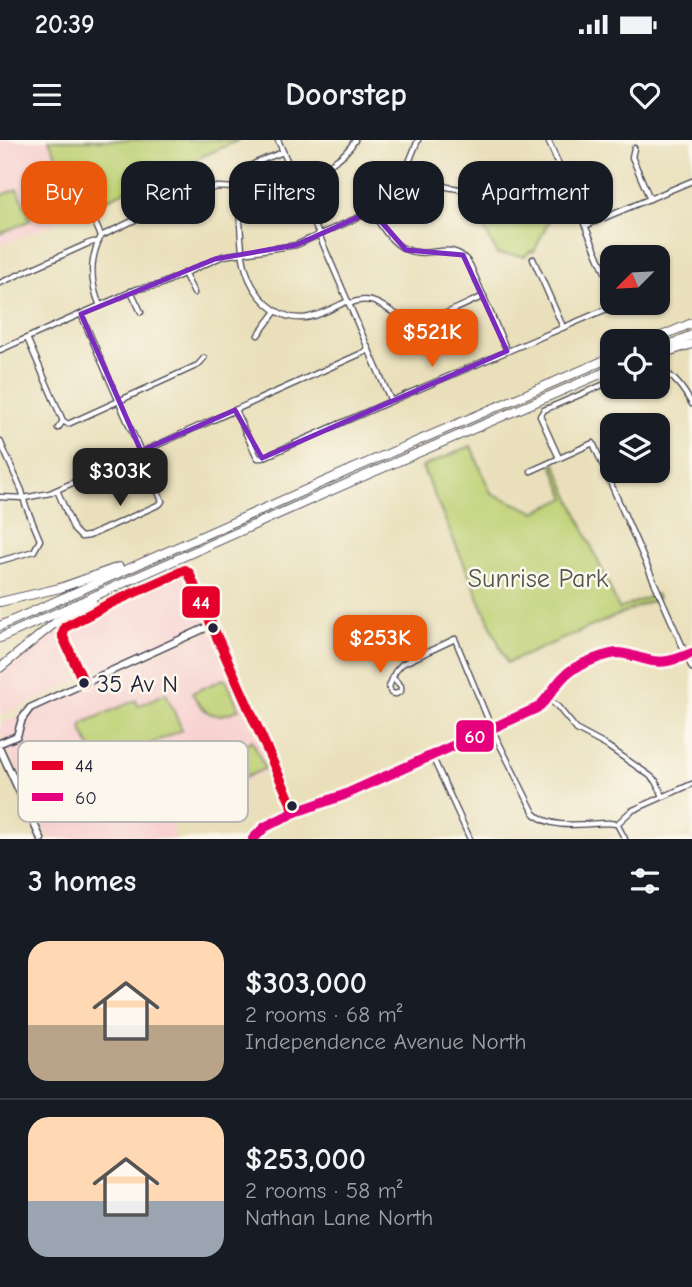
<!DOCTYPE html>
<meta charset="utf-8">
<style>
:root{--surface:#171b24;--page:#20242c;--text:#f1f3f6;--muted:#9ea1a6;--line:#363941;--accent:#ea580c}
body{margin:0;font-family:"Comic Neue",sans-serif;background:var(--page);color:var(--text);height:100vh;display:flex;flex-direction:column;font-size:26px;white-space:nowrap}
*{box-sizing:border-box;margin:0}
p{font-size:23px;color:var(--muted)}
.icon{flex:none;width:38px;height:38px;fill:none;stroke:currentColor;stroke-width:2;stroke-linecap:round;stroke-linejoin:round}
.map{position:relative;height:699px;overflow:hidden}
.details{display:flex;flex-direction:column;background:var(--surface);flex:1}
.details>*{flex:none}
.guide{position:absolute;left:21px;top:21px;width:651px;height:63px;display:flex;gap:14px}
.needle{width:46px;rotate:246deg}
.buttons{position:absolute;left:600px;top:105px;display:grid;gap:14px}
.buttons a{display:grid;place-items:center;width:70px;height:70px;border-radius:14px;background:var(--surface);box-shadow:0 2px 5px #0004;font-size:35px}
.price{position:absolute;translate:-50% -60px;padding:0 16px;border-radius:14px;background:var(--accent);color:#fff;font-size:23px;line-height:46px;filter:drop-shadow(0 2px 4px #0008)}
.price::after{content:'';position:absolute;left:50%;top:42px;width:21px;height:16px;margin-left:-10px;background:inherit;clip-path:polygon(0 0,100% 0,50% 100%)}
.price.current{background:#222;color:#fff}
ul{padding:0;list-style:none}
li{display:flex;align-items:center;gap:21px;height:175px;padding:0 28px}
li+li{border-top:2px solid var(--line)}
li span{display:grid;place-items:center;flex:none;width:196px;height:140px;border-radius:21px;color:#555}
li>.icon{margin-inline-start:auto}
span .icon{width:84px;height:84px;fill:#fffc;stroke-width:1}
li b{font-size:30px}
h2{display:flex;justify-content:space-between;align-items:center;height:84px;padding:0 28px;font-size:30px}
.tag{padding:0 24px;border-radius:21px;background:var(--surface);box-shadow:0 2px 5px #0004;font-size:24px;line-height:63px}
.tag.current{background:var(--accent);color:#fff}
.status{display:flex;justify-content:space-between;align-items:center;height:49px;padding:0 35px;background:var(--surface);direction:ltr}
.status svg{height:19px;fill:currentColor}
header{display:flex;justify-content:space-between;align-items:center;height:91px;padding:0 28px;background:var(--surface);font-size:32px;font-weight:700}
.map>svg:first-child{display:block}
.built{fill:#f7d0cf}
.green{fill:#bdd073;stroke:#707957;stroke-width:2}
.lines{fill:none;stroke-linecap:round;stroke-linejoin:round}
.street-casing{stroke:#403e4e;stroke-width:7}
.secondary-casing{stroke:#403e4e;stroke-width:9}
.highway-casing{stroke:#403e4e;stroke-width:10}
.street{stroke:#fff;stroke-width:4.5}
.secondary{stroke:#fff;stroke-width:6}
.highway{stroke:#fff;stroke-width:8}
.bus-1-casing{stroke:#fbf7ec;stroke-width:16}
.bus-2-casing{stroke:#fbf7ec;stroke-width:16}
.bus-1{stroke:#e4002b;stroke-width:10}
.bus-2{stroke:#e5007d;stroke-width:10}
.marked{fill:none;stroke:#7b2cbf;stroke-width:5;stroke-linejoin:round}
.bus-dot{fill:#22223b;stroke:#fbf7ec;stroke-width:2.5}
.labels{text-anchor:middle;stroke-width:5;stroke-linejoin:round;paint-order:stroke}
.bus-label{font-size:24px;fill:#22223b;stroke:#fbf7ec;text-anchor:start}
.park-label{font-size:26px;fill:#50564c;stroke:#fbf7ec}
.key{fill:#fbf7ec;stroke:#bab7b7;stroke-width:2}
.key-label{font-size:19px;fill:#22223b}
.line-badge{stroke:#fbf7ec;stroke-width:2.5}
.badge-label{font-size:19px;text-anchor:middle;font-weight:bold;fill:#fff}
</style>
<div class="status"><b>20:39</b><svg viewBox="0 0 49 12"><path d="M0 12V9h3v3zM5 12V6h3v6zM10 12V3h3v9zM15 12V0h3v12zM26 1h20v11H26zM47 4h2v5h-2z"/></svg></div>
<header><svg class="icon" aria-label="menu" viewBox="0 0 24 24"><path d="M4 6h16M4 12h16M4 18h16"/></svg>Doorstep<svg class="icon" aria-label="heart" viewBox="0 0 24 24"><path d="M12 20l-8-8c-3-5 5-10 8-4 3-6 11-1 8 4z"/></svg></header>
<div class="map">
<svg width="692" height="699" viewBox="0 0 692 699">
<rect width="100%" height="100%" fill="#fbf7ec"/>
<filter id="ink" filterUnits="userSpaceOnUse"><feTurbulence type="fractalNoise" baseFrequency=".0143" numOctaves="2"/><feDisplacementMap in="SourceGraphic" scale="14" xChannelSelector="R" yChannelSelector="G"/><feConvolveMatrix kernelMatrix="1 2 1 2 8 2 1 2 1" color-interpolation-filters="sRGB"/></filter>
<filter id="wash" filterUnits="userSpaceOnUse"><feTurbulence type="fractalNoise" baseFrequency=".00686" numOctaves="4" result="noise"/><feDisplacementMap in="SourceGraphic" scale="28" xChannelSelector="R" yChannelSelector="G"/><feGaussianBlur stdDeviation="1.57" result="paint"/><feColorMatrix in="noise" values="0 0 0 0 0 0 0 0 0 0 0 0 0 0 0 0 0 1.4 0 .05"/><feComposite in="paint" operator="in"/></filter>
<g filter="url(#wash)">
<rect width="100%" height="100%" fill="#e9dfba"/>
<g class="built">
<path d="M0 0H53L83 70 0 107Z"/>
<path d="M182 433 185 434 207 482 206 484 86 538 66 495 67 490 113 465Z"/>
<path d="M54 485 78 540 37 560 0 576V532Z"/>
<path d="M208 491 212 492 272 629 167 676 177 699H49L0 591V584Z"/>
</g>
<g class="green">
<path d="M49 0H239L83 70 68 36 66 37Z"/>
<path d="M17 49 31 80 0 94V56Z"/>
<path d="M541 64 549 81 534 111 529 112 525 116 497 114 478 76C500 78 522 73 541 64Z"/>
<path d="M471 306 491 353 535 372 566 358 552 325 555 323 619 469 656 454 658 458 507 523 422 327Z"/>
<path d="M223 539 227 541 239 569C215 581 204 575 192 553Z"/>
<path d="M166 553 182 590 134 611 120 629 104 638 81 588 83 583 136 560 138 566Z"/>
<path d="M252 600 264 626V629L234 642C228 620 233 611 252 600Z"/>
</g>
</g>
<g filter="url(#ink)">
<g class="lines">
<defs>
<g id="street">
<path d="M278 0 391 261"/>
<path d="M548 0 612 148"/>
<path d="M634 8 632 17 650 59"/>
<path d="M283 12C269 18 250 22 241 35 233 48 239 68 240 82 241 98 241 115 246 130 253 154 276 180 303 178 318 177 334 167 348 161"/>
<path d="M405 32C463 60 503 53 560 27"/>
<path d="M295 40C318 30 342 23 355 0"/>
<path d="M196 53 217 47 237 48"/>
<path d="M90 71 101 96C89 120 90 142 100 166"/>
<path d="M372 71C381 85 389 101 405 109 429 121 454 97 470 125L507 211"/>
<path d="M585 86 692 41"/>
<path d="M101 96 139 78"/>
<path d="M533 119 563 187"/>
<path d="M184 133 194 153"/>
<path d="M0 143 87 104 93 102H97"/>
<path d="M131 151 141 172"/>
<path d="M349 164C380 150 389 180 416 180 436 181 465 164 484 156"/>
<path d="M258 195 276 171"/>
<path d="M27 198 63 281"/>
<path d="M0 210 137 149 159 145 223 116 296 105 366 74 380 64 397 46 405 32 418 0"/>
<path d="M658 228C674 235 684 250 692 264"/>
<path d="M235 270 256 315 258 318H262L391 261 616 165 617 163"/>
<path d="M63 281 68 284 198 225 204 218"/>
<path d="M58 288 63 281"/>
<path d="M0 301 22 351 25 364 40 400 34 411 0 421"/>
<path d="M559 318 540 276 544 270 612 241"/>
<path d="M531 331 593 303 692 528"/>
<path d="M57 350 74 390 81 397 89 396 160 364 162 361 81 174"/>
<path d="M0 357 24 358 50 353 369 210"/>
<path d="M393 538 401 546V551L396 554 391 553 389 547 395 532 402 524 455 499 492 589 534 673C551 691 586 683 608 683L617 684"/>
<path d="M84 543 63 497V493L65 487 109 464 179 431 185 430 189 433 212 485"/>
<path d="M548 558 558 567 577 590 607 606 649 635 656 641 663 656"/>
<path d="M432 616 470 699"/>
<path d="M295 672 344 655 537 568C550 558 556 541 570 531 580 524 605 514 617 513 626 513 635 517 644 519 662 525 675 520 692 513"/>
<path d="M617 684 631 671 692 644"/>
<path d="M617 684 625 699"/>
</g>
<g id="secondary">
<path d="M0 603 17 596 22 579 30 568 212 485 295 672 265 687 253 699"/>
<path d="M0 609 41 699"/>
</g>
<g id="highway">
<path d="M650 201 692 183"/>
<path d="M658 210 692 195"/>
<path d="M658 215 692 204"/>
<path d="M0 462 60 448 119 427"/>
<path d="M0 486 348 331 612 217"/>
<path d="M0 498 355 340 612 229"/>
<path d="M0 528 56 482 93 463"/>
</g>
</defs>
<use href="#street" class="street-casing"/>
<use href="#secondary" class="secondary-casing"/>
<use href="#highway" class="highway-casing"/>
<use href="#street" class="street"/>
<use href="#secondary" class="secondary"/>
<use href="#highway" class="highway"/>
<defs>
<path id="bus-1" d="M84 543 63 497V493L65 487 109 464 185 430 189 433 197 452 295 672"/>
<path id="bus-2" d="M253 699 265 687 295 672 344 655 537 568C550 558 556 541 570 531 580 524 605 514 617 513 626 513 635 517 644 519 662 525 675 520 692 513"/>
</defs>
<use href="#bus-1" class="bus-1-casing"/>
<use href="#bus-2" class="bus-2-casing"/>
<use href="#bus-1" class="bus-1"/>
<use href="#bus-2" class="bus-2"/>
</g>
</g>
<path class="marked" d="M372 71 406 110 463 115 507 211 262 318 235 270 141 311 81 174 215 119 296 105Z"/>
<g class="bus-dot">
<circle cx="213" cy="488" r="6"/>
<circle cx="84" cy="543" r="6"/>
<circle cx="292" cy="666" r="6"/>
</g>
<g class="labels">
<g class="bus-label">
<text x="97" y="552">35 Av N</text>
</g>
<g class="park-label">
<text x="538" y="447">Sunrise Park</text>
</g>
</g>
<rect x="18" y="601" width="230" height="81" rx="10" class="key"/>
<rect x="32" y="621" width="31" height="9" fill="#e4002b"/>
<rect x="32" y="653" width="31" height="8" fill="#e5007d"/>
<g class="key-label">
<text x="75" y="632">44</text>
<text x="75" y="664">60</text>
</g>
<g class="line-badge">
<rect x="181" y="445" width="40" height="34" rx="7" fill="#e4002b"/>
<rect x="455" y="579" width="40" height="34" rx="7" fill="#e5007d"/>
</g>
<g class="badge-label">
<text x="201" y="469">44</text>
<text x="475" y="603">60</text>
</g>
</svg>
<div class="buttons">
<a><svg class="needle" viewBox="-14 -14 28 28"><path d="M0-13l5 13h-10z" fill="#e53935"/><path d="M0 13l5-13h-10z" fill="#9ea1a6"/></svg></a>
<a><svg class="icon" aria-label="locate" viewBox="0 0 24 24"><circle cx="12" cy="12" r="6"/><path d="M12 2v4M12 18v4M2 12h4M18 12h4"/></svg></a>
<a><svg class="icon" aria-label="layers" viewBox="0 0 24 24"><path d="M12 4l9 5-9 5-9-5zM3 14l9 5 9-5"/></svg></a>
</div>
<b class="price" style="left:432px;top:229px">$521K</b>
<b class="price current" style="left:120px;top:368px">$303K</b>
<b class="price" style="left:380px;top:535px">$253K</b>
<div class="guide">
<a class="tag current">Buy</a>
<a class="tag">Rent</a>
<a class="tag">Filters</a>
<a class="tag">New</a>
<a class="tag">Apartment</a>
</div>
</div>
<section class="details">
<h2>3 homes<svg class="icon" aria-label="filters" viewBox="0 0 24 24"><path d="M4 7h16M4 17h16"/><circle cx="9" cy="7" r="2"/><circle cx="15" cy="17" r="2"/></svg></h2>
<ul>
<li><span style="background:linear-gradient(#ffd9b3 60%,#b9a48a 0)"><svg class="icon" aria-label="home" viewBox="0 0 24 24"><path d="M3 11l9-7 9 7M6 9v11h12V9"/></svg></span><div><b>$303,000</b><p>2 rooms · 68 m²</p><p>Independence Avenue North</p></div></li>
<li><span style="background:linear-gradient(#ffd9b3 60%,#9aa5b1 0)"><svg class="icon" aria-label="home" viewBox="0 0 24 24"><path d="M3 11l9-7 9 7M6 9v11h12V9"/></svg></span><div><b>$253,000</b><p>2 rooms · 58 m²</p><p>Nathan Lane North</p></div></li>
</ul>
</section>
